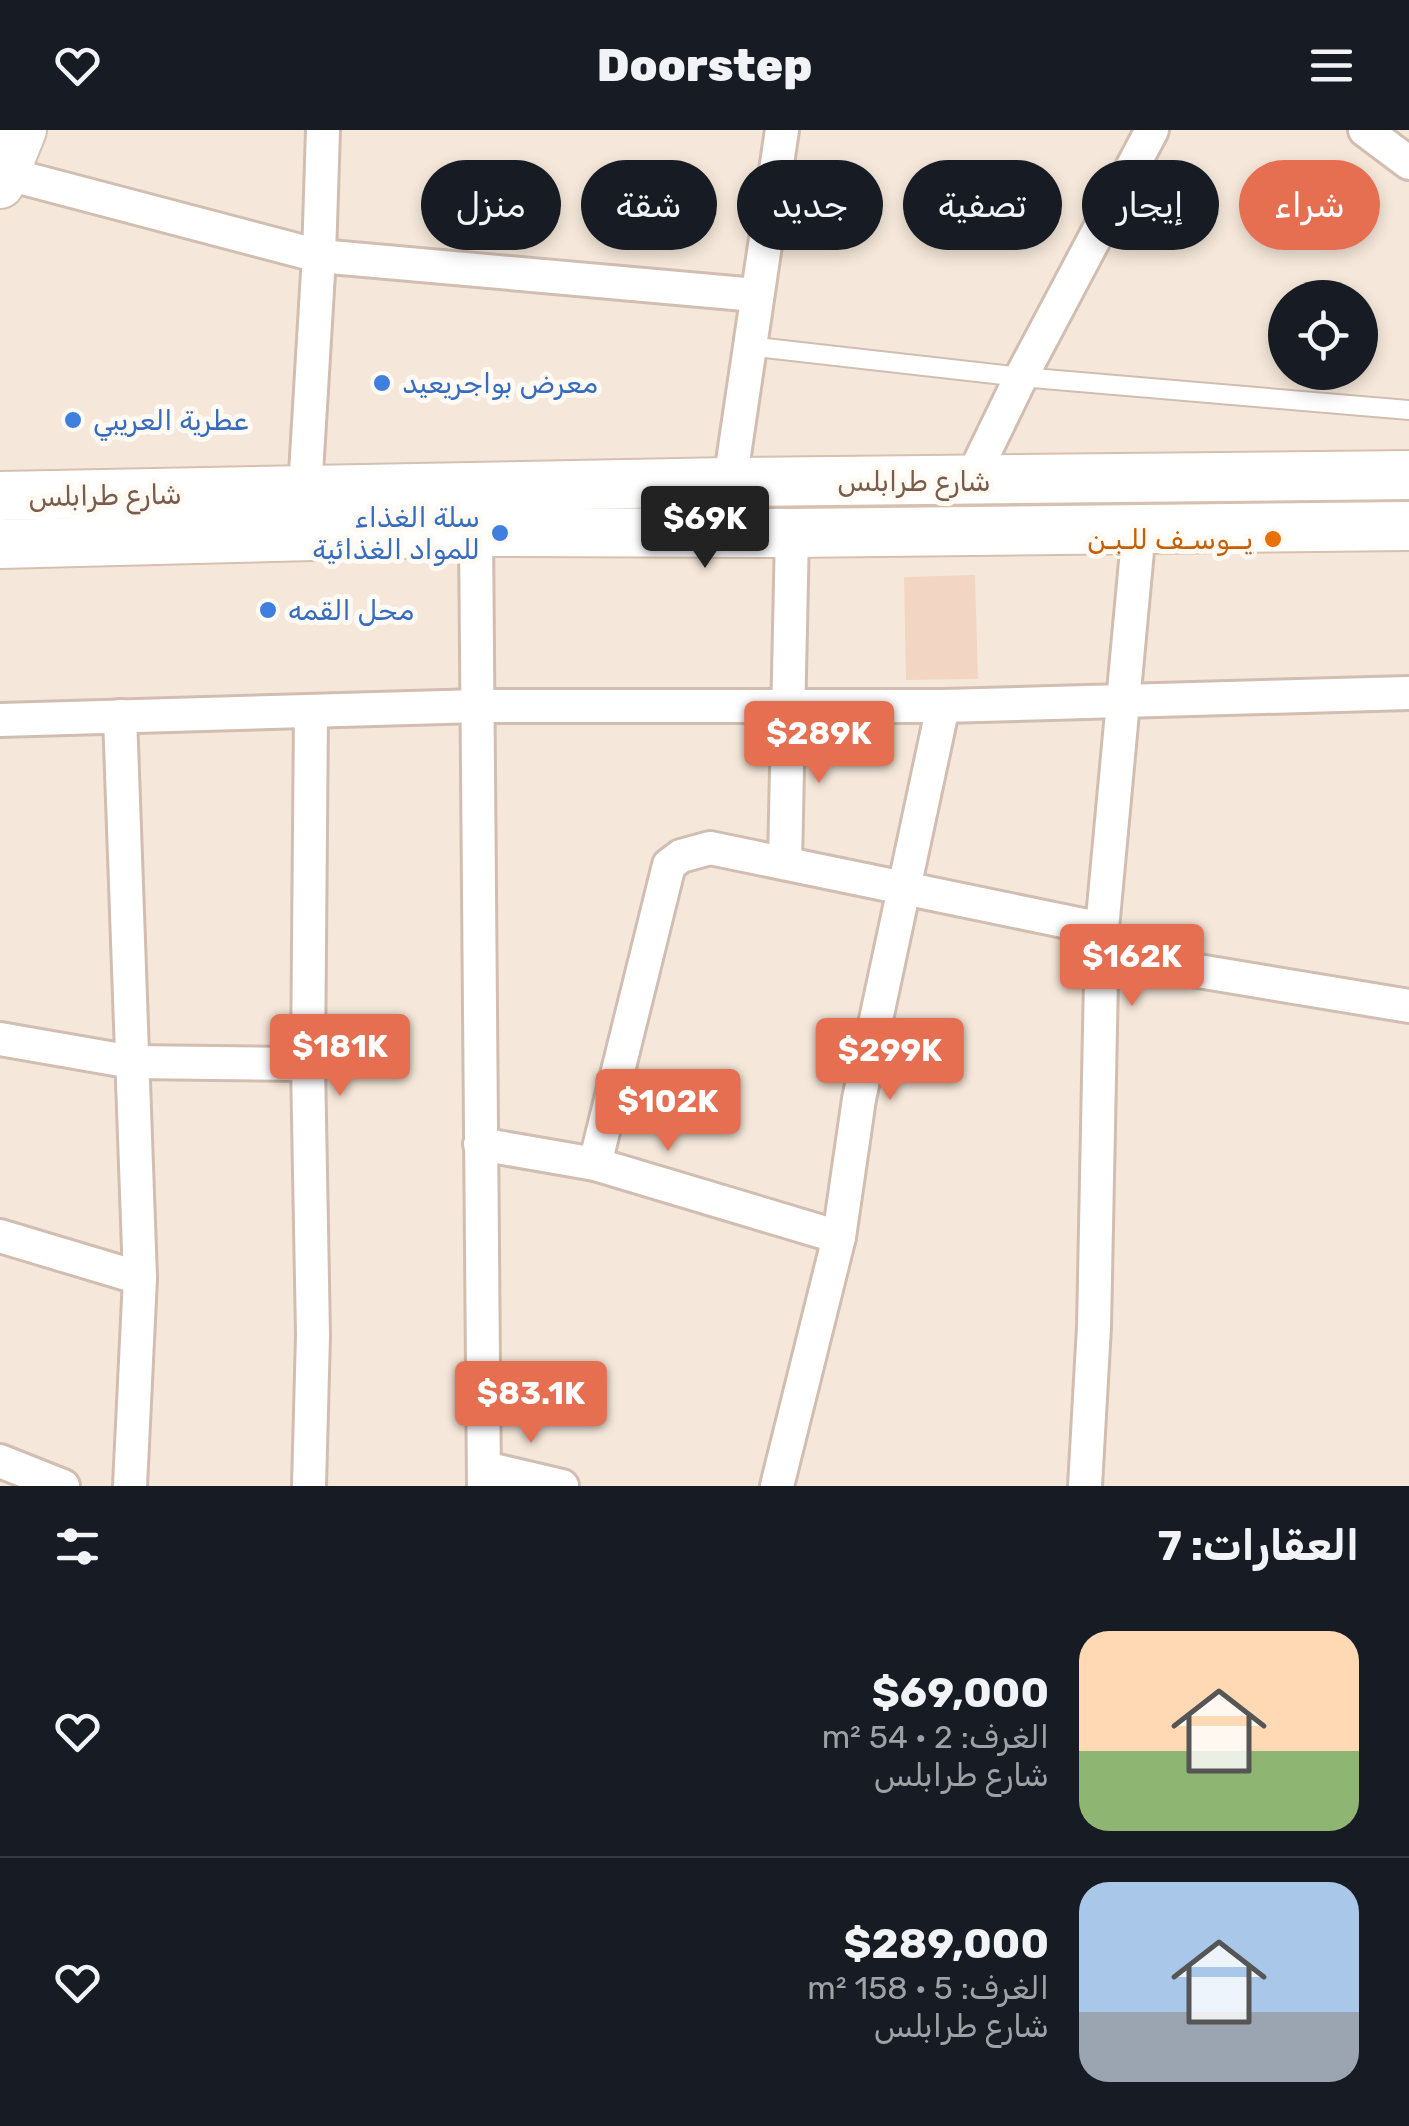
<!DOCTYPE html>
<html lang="ar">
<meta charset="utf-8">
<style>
:root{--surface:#171b24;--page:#242831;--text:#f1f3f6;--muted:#9ea1a6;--line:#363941;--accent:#e76f51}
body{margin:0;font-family:Rubik,Vazirmatn,sans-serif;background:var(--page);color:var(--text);direction:rtl;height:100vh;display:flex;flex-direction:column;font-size:38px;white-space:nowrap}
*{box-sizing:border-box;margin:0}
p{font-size:32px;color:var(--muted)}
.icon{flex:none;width:55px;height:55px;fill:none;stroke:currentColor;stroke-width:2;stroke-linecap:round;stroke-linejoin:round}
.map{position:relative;height:1356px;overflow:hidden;direction:ltr}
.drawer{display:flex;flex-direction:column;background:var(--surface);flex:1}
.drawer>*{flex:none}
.top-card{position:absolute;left:30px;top:30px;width:1350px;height:90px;direction:rtl;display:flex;gap:20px}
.tools{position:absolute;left:1268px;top:150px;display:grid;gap:20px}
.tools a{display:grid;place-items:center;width:110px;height:110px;border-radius:50%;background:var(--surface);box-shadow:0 5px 15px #0003;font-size:50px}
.price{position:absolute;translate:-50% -85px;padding:0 22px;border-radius:10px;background:var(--accent);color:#fff;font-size:32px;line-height:65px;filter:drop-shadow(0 2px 5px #0008)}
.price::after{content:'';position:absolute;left:50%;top:60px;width:30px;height:22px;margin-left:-15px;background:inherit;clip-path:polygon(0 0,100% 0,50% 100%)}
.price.on{background:#222;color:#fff}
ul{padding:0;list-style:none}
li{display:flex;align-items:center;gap:30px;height:250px;padding:0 50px}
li+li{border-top:2px solid var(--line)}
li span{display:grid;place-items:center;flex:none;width:280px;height:200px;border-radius:30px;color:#555}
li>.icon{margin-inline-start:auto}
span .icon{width:120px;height:120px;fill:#fffc;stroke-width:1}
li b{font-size:42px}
h2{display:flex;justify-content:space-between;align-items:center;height:120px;padding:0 50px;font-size:42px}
.pill{padding:0 35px;border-radius:45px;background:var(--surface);box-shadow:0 5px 15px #0003;font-size:35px;line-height:90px}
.pill.on{background:var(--accent);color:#fff}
header{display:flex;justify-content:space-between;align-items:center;height:130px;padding:0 50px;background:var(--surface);font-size:45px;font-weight:800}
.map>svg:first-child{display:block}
.residential{fill:#f5e8da;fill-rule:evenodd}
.building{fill:#f3d5c3}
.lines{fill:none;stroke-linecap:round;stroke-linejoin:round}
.lane-casing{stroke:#d1beb0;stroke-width:22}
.street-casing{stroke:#d1beb0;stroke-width:38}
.secondary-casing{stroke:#d6c0b0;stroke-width:52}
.lane{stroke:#fff;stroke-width:18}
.street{stroke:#fff;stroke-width:32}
.secondary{stroke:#fff;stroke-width:48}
.shop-dot{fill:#3f7fe0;stroke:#fffaf3;stroke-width:4}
.food-dot{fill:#e8710a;stroke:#fffaf3;stroke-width:4}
.labels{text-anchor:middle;stroke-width:10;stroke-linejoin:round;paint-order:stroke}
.shop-label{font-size:28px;fill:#366cbe;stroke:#fffaf3;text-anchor:start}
.street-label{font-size:28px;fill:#7a5c4d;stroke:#fffaf3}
.food-label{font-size:28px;fill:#c56008;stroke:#fffaf3;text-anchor:end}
</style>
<header><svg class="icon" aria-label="menu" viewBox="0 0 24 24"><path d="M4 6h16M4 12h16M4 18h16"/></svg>Doorstep<svg class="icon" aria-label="heart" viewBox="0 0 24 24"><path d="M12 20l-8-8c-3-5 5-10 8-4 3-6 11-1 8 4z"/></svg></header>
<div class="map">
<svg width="1409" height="1356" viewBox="0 0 1409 1356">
<rect width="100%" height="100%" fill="#fdf6ec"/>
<path class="residential" d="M0 0H1409V1356H0ZM1285 168H1360V242H1285Z"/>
<path class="building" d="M975 445 978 549 906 550 904 447Z"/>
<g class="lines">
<defs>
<path id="lane" d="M748 216 1021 247 1409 280"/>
<g id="street">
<path d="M1365 0 1409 33"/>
<path d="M4 43 319 126 756 165"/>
<path d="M971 350 1021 247 1152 0"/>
<path d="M730 352 782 0"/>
<path d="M305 360 319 126 323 0"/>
<path d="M476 402 484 1356"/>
<path d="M120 586 140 1148 130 1356"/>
<path d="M0 590 479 576H943L1409 563"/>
<path d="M785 733 792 403"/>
<path d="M1102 825 1409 876"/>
<path d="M0 909 132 932 308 934"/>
<path d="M480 1014 595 1034 839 1107"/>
<path d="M595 1034 669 735 681 726 710 718 1102 799"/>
<path d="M0 1106 140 1148"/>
<path d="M0 1331 63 1356"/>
<path d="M485 1338 562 1356"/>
<path d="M309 1356 313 1205 308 934 311 581"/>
<path d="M777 1356 839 1107 859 969 943 576"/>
<path d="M1085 1356 1094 1197 1102 799 1139 399"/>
</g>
<g id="secondary">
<path d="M0 54 22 0"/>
<path d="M0 366 730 352 1409 345"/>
<path d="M0 414 476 402 792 403 1409 396"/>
</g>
</defs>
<use href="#lane" class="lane-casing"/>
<use href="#street" class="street-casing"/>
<use href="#secondary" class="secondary-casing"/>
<use href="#lane" class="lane"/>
<use href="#street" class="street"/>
<use href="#secondary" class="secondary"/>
</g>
<g class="shop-dot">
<circle cx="382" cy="253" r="10"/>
<circle cx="73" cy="290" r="10"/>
<circle cx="500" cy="403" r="10"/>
<circle cx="268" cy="480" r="10"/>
</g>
<circle class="food-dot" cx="1273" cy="409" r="10"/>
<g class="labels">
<g class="shop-label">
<text x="402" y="263">معرض بواجريعيد</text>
<text x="93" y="300">عطرية العريبي</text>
<text x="480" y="397" text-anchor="end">سلة الغذاء<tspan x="480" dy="32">للمواد الغذائية</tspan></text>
<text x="288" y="490">محل القمه</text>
</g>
<g class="street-label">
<text x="914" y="361">شارع طرابلس</text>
<text transform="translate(105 365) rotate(-1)" y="10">شارع طرابلس</text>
</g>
<g class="food-label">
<text x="1253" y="419">يــوسـف للـبـن</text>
</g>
</g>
</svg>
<div class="tools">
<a><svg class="icon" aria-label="locate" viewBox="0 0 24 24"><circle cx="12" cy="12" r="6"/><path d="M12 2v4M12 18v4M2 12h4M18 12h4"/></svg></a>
</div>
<b class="price on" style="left:705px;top:441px">$69K</b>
<b class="price" style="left:819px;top:656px">$289K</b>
<b class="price" style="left:1132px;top:879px">$162K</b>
<b class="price" style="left:340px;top:969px">$181K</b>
<b class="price" style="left:890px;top:973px">$299K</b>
<b class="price" style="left:668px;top:1024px">$102K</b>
<b class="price" style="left:531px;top:1316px">$83.1K</b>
<div class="top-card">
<a class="pill on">شراء</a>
<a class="pill">إيجار</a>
<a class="pill">تصفية</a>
<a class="pill">جديد</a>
<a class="pill">شقة</a>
<a class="pill">منزل</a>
</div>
</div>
<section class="drawer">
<h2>العقارات: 7<svg class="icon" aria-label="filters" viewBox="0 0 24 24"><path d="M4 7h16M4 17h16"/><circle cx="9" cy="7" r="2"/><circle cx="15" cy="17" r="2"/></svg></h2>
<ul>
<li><span style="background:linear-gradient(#ffd9b3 60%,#8fb573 0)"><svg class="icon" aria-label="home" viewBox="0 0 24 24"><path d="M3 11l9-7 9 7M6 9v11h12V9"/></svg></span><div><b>$69,000</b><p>الغرف: 2 · 54 m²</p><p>شارع طرابلس</p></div><svg class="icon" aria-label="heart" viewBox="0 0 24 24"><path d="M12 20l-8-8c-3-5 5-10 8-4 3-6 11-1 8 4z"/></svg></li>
<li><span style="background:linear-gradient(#a9c7e8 65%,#9aa5b1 0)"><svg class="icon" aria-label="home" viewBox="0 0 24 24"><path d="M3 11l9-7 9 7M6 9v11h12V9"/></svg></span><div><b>$289,000</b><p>الغرف: 5 · 158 m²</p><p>شارع طرابلس</p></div><svg class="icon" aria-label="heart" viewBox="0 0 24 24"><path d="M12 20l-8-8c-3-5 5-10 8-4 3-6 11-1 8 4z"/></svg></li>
</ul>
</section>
